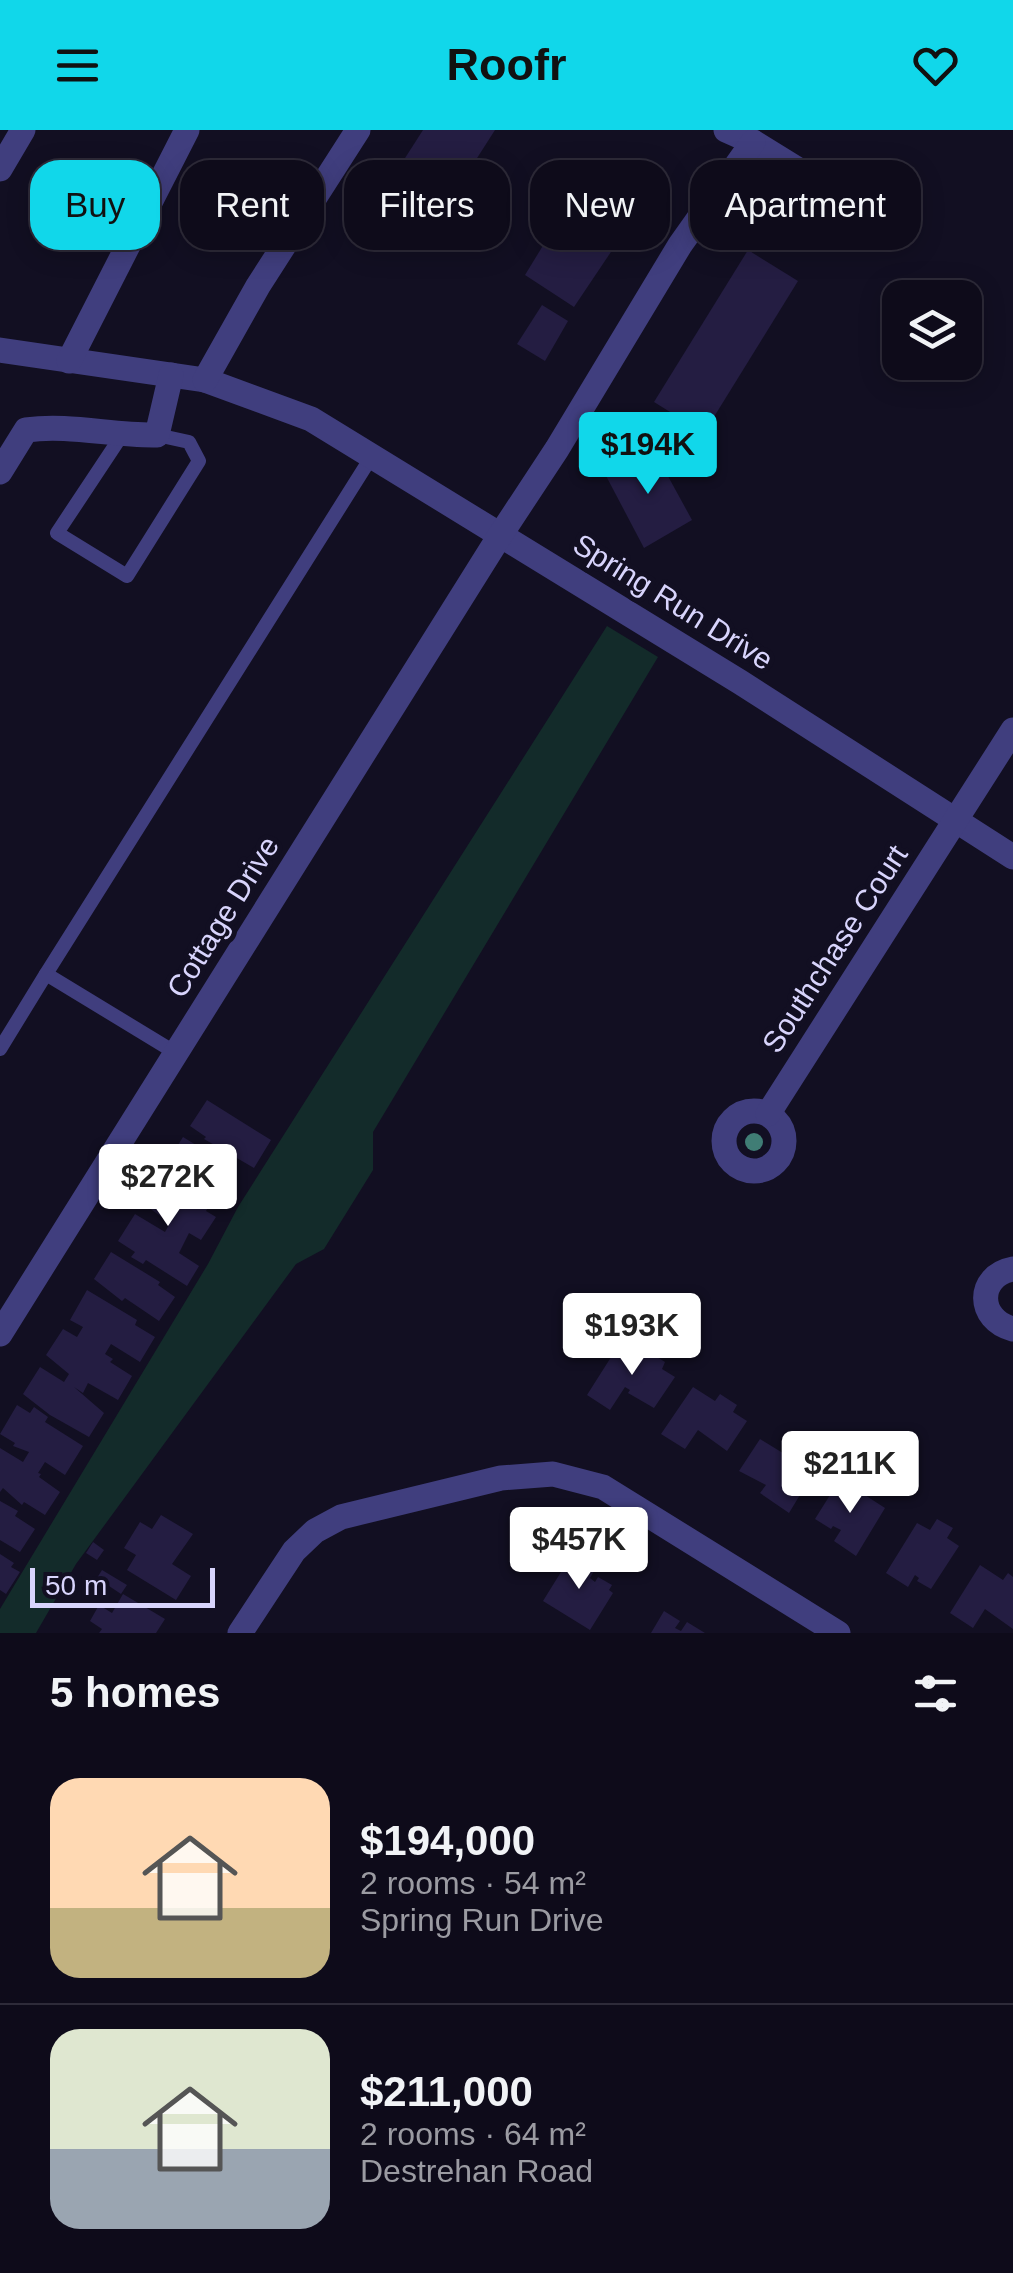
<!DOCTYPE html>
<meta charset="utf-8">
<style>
:root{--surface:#0e0b1a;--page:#171423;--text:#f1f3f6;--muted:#9b9ba2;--line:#2e2b39;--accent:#11d7ea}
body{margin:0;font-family:Arial,sans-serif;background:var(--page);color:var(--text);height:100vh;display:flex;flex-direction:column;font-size:38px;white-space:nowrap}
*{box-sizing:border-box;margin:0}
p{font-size:32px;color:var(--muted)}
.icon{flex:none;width:55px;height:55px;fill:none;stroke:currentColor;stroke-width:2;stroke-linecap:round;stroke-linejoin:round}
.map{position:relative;height:1503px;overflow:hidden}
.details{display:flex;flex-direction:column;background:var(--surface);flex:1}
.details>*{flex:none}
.guide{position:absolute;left:30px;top:30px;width:955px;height:90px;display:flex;gap:20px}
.controls{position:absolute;left:882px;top:150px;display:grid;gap:20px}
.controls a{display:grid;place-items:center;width:100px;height:100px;border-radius:20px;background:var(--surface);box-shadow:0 5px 25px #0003,0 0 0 2px var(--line);font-size:50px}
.scale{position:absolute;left:30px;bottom:25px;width:185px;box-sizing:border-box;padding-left:10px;border:5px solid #d8d4fc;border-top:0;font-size:28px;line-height:35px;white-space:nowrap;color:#d8d4fc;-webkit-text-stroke:8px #120f22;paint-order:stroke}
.price{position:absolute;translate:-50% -85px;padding:0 22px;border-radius:10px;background:#fff;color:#222;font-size:32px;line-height:65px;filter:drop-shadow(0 2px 5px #0008)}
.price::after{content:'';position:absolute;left:50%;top:60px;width:30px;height:22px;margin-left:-15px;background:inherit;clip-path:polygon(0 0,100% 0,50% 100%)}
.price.on{background:var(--accent);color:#111}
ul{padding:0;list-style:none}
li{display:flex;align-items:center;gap:30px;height:250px;padding:0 50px}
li+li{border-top:2px solid var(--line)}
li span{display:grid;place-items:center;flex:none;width:280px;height:200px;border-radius:30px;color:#555}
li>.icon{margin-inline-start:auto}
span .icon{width:120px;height:120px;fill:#fffc;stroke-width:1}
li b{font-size:42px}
h2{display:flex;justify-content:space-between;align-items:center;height:120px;padding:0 50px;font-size:42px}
.pill{padding:0 35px;border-radius:30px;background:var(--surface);box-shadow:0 5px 25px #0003,0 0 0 2px var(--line);font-size:35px;line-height:90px}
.pill.on{background:var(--accent);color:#111}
header{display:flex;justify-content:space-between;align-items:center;height:130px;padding:0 50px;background:var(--accent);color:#111;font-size:45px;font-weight:600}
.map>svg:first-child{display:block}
.green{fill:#132b2a}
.building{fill:#241d42}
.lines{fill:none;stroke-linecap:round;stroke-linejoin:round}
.service{stroke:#403e7e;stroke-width:14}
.minor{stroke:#403e7e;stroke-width:25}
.tree{fill:#407d75}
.labels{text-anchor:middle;stroke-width:10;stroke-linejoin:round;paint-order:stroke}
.street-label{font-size:30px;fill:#d8d4fc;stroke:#120f22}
</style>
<header><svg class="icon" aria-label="menu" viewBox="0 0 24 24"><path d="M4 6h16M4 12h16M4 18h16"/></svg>Roofr<svg class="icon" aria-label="heart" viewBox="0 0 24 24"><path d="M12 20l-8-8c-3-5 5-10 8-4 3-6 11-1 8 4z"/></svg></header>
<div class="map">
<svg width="1013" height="1503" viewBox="0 0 1013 1503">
<rect width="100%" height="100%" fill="#120f22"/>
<path class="green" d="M607 496 658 527 373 1002V1040L324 1119 296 1134 76 1434 36 1503H0V1479L208 1134 238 1077Z"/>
<g class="building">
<path d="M423 0H495L417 122 366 89Z"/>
<path d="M577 60 629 95 574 177 525 145Z"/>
<path d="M748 120 798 151 704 303 654 272Z"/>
<path d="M542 175 568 191 545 231 517 214Z"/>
<path d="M652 317 692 390 644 418 604 342Z"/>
<path d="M207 970 271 1010 254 1038 204 1009 206 1007 190 996Z"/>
<path d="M183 1007 232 1037 226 1047 233 1051 221 1069 180 1047 182 1045 166 1034Z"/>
<path d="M158 1044 209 1076 206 1081 216 1087 201 1110 189 1103 179 1123 199 1136 187 1156 146 1130 143 1134 131 1127 135 1122 118 1111 135 1084 165 1102 170 1093 141 1072Z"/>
<path d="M111 1122 160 1152 158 1155 175 1167 159 1191 125 1168 122 1171 94 1149Z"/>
<path d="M87 1160 137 1190 135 1195 155 1207 140 1232 111 1214 105 1224 113 1229 110 1232 132 1246 118 1270 88 1253 83 1263 74 1257 104 1283 89 1307 50 1285 23 1264 40 1237 64 1252 69 1244 46 1225 63 1199 77 1207 83 1197 70 1190Z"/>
<path d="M620 1213 633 1222 638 1220 644 1224 646 1220 665 1232 662 1239 675 1247 654 1278 628 1263 630 1260 625 1257 610 1280 587 1265Z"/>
<path d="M693 1257 715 1271 720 1264 737 1275 733 1282 747 1291 727 1321 698 1300 685 1319 661 1304Z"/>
<path d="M17 1275 30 1283 34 1277 48 1287 45 1292 83 1316 65 1345 45 1332 38 1343 41 1344 39 1347 60 1362 45 1385 24 1372 22 1375 3 1358 0 1362V1318L23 1332 29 1322 13 1316 15 1313 0 1304Z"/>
<path d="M760 1309 814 1342 789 1383 760 1363 766 1355 739 1341Z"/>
<path d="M840 1349 885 1378 856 1426 834 1411 841 1400 833 1396 831 1399 815 1389Z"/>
<path d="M0 1371 18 1381 15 1386 35 1399 20 1422 0 1410Z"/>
<path d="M161 1385 193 1404 172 1434 191 1446 176 1470 127 1440 136 1425 124 1418 140 1392 152 1399Z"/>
<path d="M937 1389 953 1398 947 1408 959 1416 931 1459 917 1451 919 1448 915 1445 908 1457 886 1443 917 1393 930 1400Z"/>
<path d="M93 1412 104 1420 97 1430 86 1423Z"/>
<path d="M574 1421 597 1436 590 1448 595 1452 598 1447 612 1455 609 1460 613 1463 590 1500 543 1471Z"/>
<path d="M0 1424 14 1433 11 1437 20 1442 6 1464 0 1460Z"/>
<path d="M980 1435 1003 1450 1008 1443 1013 1447V1499L985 1479 973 1498 950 1483Z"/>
<path d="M102 1440 127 1455 121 1464 97 1448Z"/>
<path d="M123 1464 165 1489 156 1503H99L102 1499 90 1491 99 1475 112 1483Z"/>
<path d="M664 1481 680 1491 675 1498 681 1501 687 1492 705 1503H651Z"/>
</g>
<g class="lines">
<g class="service">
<path d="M122 305 57 403 127 446 199 331 189 312 157 305"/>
<path d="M46 844 372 326"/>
<path d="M0 919 46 844 176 923"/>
</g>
<g class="minor">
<path d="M726 0 753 12 855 75"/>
<path d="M0 39 23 0"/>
<path d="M0 220 205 250 311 289 740 552 1013 727"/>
<path d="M69 231 187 0"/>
<path d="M205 250 258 156 358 0"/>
<path d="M0 342 26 300C70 294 113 306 157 305L171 245"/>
<circle cx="754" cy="1011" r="30"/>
<path d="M768 984 1013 600"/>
<path d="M1013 1139C976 1146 977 1190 1013 1199"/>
<path d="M0 1204 501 404 557 319 680 115 753 12"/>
<path d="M240 1503 294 1421 315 1401 341 1387 501 1348 553 1344 603 1357 838 1503"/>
</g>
</g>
<circle class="tree" cx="754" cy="1012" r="9"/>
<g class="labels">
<g class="street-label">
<text transform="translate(673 472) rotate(32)" y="10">Spring Run Drive</text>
<text transform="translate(223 787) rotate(-58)" y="10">Cottage Drive</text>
<text transform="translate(835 819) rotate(-57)" y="10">Southchase Court</text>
</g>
</g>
</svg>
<div class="controls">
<a><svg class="icon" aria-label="layers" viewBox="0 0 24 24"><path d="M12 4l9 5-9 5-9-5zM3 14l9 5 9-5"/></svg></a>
</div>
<div class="scale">50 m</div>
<b class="price on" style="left:648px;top:367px">$194K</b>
<b class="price" style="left:168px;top:1099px">$272K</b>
<b class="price" style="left:632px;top:1248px">$193K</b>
<b class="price" style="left:850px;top:1386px">$211K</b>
<b class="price" style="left:579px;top:1462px">$457K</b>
<div class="guide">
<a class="pill on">Buy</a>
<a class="pill">Rent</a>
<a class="pill">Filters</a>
<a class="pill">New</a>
<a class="pill">Apartment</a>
</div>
</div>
<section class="details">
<h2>5 homes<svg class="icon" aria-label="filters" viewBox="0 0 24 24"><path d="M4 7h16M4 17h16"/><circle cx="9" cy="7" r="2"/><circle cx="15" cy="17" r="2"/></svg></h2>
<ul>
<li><span style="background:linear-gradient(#ffd9b3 65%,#c2b280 0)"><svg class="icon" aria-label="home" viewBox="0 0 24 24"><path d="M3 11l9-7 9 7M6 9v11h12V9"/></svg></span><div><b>$194,000</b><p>2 rooms · 54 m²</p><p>Spring Run Drive</p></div></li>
<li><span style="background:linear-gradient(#dfe7d0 60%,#9aa5b1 0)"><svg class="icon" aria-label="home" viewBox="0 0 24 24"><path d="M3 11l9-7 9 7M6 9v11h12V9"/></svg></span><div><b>$211,000</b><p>2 rooms · 64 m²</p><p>Destrehan Road</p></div></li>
</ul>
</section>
